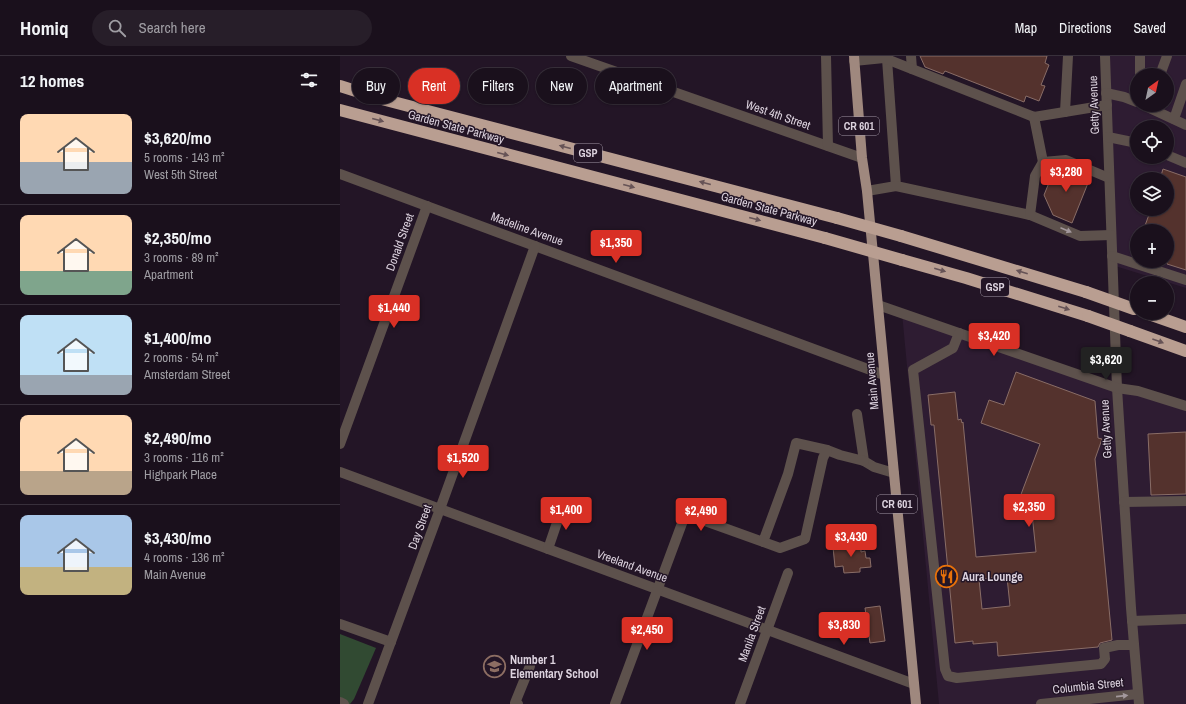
<!DOCTYPE html>
<meta charset="utf-8">
<style>
:root{--surface:#1a101c;--page:#271e29;--text:#f1f3f6;--muted:#9f9da3;--line:#38303b;--accent:#d93025}
body{margin:0;font-family:"Archivo Narrow",sans-serif;background:var(--page);color:var(--text);height:100vh;display:flex;flex-direction:column;font-size:15px;white-space:nowrap}
*{box-sizing:border-box;margin:0}
p{font-size:13px;color:var(--muted)}
.icon{flex:none;width:22px;height:22px;fill:none;stroke:currentColor;stroke-width:2;stroke-linecap:round;stroke-linejoin:round}
.map{position:relative;flex:1;overflow:hidden}
.side{display:flex;flex-direction:column;background:var(--surface);width:340px}
.side>*{flex:none}
.guide{position:absolute;left:12px;top:12px;width:380px;height:36px;display:flex;gap:8px}
.needle{width:26px;rotate:33deg}
.controls{position:absolute;left:790px;top:12px;display:grid;gap:8px}
.controls a{display:grid;place-items:center;width:44px;height:44px;border-radius:50%;background:var(--surface);box-shadow:0 1px 3px #0004,0 0 0 1px var(--line);font-size:20px}
.price{position:absolute;translate:-50% -34px;padding:0 9px;border-radius:4px;background:var(--accent);color:#fff;font-size:13px;line-height:26px;filter:drop-shadow(0 1px 2px #0008)}
.price::after{content:'';position:absolute;left:50%;top:24px;width:12px;height:9px;margin-left:-6px;background:inherit;clip-path:polygon(0 0,100% 0,50% 100%)}
.price.current{background:#222;color:#fff}
ul{padding:0;list-style:none}
li{display:flex;align-items:center;gap:12px;height:100px;padding:0 20px}
li+li{border-top:1px solid var(--line)}
li span{display:grid;place-items:center;flex:none;width:112px;height:80px;border-radius:8px;color:#555}
li>.icon{margin-inline-start:auto}
span .icon{width:48px;height:48px;fill:#fffc;stroke-width:1}
li b{font-size:17px}
h2{display:flex;justify-content:space-between;align-items:center;height:48px;padding:0 20px;font-size:17px}
.tag{padding:0 14px;border-radius:18px;background:var(--surface);box-shadow:0 1px 3px #0004,0 0 0 1px var(--line);font-size:14px;line-height:36px}
.tag.current{background:var(--accent);color:#fff}
header{display:flex;align-items:center;gap:24px;box-sizing:border-box;height:56px;padding:0 20px;background:var(--surface);border-bottom:1px solid var(--line)}
header strong{font-size:19px}
nav{display:flex;gap:22px;margin-inline-start:auto;font-size:14px}
.search{width:280px;height:36px;background:var(--page);display:flex;align-items:center;gap:10px;box-sizing:border-box;padding:0 14px;border-radius:22px;color:var(--muted);font-size:15px}
main{display:flex;flex:1;min-height:0}
.map>svg:first-child{display:block}
.built{fill:#2e1c32;fill-rule:evenodd}
.forest{fill:#314a32}
.building{fill:#54322d;stroke:#896d67;fill-rule:evenodd}
.lines{fill:none;stroke-linecap:round;stroke-linejoin:round}
.minor{stroke:#5d514c;stroke-width:10}
.major{stroke:#9f887e;stroke-width:10}
.highway{stroke:#b99e91;stroke-width:12}
.highway-bridge{stroke:#b99e91;stroke-width:12}
.oneway{fill:#665356}
.oneway2{fill:#a3989c}
.labels{text-anchor:middle;stroke-width:3;stroke-linejoin:round;paint-order:stroke}
.shield{fill:#231526;stroke:#a499a7;stroke-width:1}
.shield-label{font-size:11px;font-weight:bold;fill:#dcd2de}
.street-label{font-size:12px;fill:#dcd2de;stroke:#231526}
.poi-label{font-size:12px;font-weight:bold;fill:#dcd2de;stroke:#231526;text-anchor:start}
</style>
<header>
<strong>Homiq</strong>
<div class="search"><svg class="icon" aria-label="search" viewBox="0 0 24 24"><circle cx="10" cy="10" r="6"/><path d="M15 15l6 6"/></svg>Search here</div>
<nav><a>Map</a><a>Directions</a><a>Saved</a></nav>
</header>
<main>
<section class="side">
<h2>12 homes<svg class="icon" aria-label="filters" viewBox="0 0 24 24"><path d="M4 7h16M4 17h16"/><circle cx="9" cy="7" r="2"/><circle cx="15" cy="17" r="2"/></svg></h2>
<ul>
<li><span style="background:linear-gradient(#ffd9b3 60%,#9aa5b1 0)"><svg class="icon" aria-label="home" viewBox="0 0 24 24"><path d="M3 11l9-7 9 7M6 9v11h12V9"/></svg></span><div><b>$3,620/mo</b><p>5 rooms · 143 m²</p><p>West 5th Street</p></div></li>
<li><span style="background:linear-gradient(#ffd9b3 70%,#7fa58c 0)"><svg class="icon" aria-label="home" viewBox="0 0 24 24"><path d="M3 11l9-7 9 7M6 9v11h12V9"/></svg></span><div><b>$2,350/mo</b><p>3 rooms · 89 m²</p><p>Apartment</p></div></li>
<li><span style="background:linear-gradient(#bfe0f5 75%,#9aa5b1 0)"><svg class="icon" aria-label="home" viewBox="0 0 24 24"><path d="M3 11l9-7 9 7M6 9v11h12V9"/></svg></span><div><b>$1,400/mo</b><p>2 rooms · 54 m²</p><p>Amsterdam Street</p></div></li>
<li><span style="background:linear-gradient(#ffd9b3 70%,#b9a48a 0)"><svg class="icon" aria-label="home" viewBox="0 0 24 24"><path d="M3 11l9-7 9 7M6 9v11h12V9"/></svg></span><div><b>$2,490/mo</b><p>3 rooms · 116 m²</p><p>Highpark Place</p></div></li>
<li><span style="background:linear-gradient(#a9c7e8 65%,#c2b280 0)"><svg class="icon" aria-label="home" viewBox="0 0 24 24"><path d="M3 11l9-7 9 7M6 9v11h12V9"/></svg></span><div><b>$3,430/mo</b><p>4 rooms · 136 m²</p><p>Main Avenue</p></div></li>
</ul>
</section>
<div class="map">
<svg width="846" height="648" viewBox="0 0 846 648">
<rect width="100%" height="100%" fill="#231526"/>
<g class="built">
<path d="M762 0H846V232L772 209ZM797 19H827V49H797ZM797 71H827V101H797ZM797 123H827V153H797ZM797 175H827V205H797Z"/>
<path d="M562 257 846 352V648H599Z"/>
</g>
<path class="forest" d="M0 578 36 592 14 643 10 648H0Z"/>
<g class="building">
<path d="M580 0H707L705 7 709 9 701 29 705 30 699 45 686 40 684 46 605 15 603 18 585 11Z"/>
<path d="M725 111 744 118 748 127 732 167 713 159 704 139 715 112Z"/>
<path d="M823 113 846 121V214L827 208V175H803L810 156 815 158 816 153H827V123H820Z"/>
<path d="M676 316 755 345 758 382 762 383 755 403 772 584 760 587 758 591 658 600 657 586 633 588V585L615 587 594 369H591L588 339 615 336 618 364 621 363 622 367 623 366 636 501 696 496 691 448 677 449 700 388 641 367 649 344 664 349ZM667 521 670 550 642 553 639 523Z"/>
<path d="M846 376V438L811 439 808 378Z"/>
<path d="M521 488V496L525 495 526 502H530L531 511 520 512V516L504 517 503 510 495 511 493 491Z"/>
<path d="M540 550 545 585 530 587 525 552Z"/>
</g>
<g class="lines">
<g class="minor">
<path d="M231 0 522 102"/>
<path d="M486 0 488 90"/>
<path d="M571 0 572 13"/>
<path d="M765 0 777 332 791 552 799 648"/>
<path d="M800 0V19"/>
<path d="M547 3 556 130 690 159 740 180 771 179"/>
<path d="M514 5 544 2 694 61 767 49"/>
<path d="M820 19 827 0"/>
<path d="M766 37 784 41 797 46"/>
<path d="M803 49 846 69"/>
<path d="M725 56 728 0"/>
<path d="M694 61 703 106"/>
<path d="M834 63 846 28"/>
<path d="M768 81 797 87"/>
<path d="M827 99 846 107"/>
<path d="M0 118 544 319"/>
<path d="M527 135 556 130"/>
<path d="M690 159 695 120 703 106 726 104 769 122"/>
<path d="M772 200 846 224"/>
<path d="M538 249 777 332 798 335 846 350"/>
<path d="M619 277 613 292 573 314 605 613 608 620 617 622 761 608 765 603 764 592 778 589H794"/>
<path d="M517 358 524 405 534 411 554 417"/>
<path d="M0 388 87 150"/>
<path d="M487 394 500 399 524 405"/>
<path d="M0 416 574 628"/>
<path d="M784 446 846 445"/>
<path d="M208 493 223 449"/>
<path d="M792 565 846 563"/>
<path d="M0 568 51 586"/>
<path d="M0 646 4 648"/>
<path d="M28 648 100 453 195 190"/>
<path d="M178 648 175 647 190 610"/>
<path d="M275 648 344 462 351 460 440 492 465 483 483 402 487 394 456 387 448 418 423 486"/>
<path d="M400 648 448 517"/>
<path d="M701 648 798 638"/>
</g>
<path class="major" d="M514 0 522 102 527 135 576 648"/>
<g class="highway">
<path d="M0 30 38 42 497 162"/>
<path d="M0 54 485 182"/>
<path d="M561 180 746 236"/>
<path d="M562 204 626 222 748 260"/>
<path d="M806 257 846 271"/>
<path d="M790 275 846 295"/>
</g>
<g class="highway-bridge">
<path d="M497 162 561 180"/>
<path d="M485 182 562 204"/>
<path d="M746 236 794 253"/>
<path d="M748 260 790 275"/>
</g>
</g>
<defs><path id="oneway-solid" d="M-6-.8H1V-3.2L6.5 0L1 3.2V.8H-6Z"/></defs>
<g class="oneway">
<use href="#oneway-solid" transform="translate(38 64) rotate(15)"/>
<use href="#oneway-solid" transform="translate(225 91) rotate(-165)"/>
<use href="#oneway-solid" transform="translate(163 98) rotate(15)"/>
<use href="#oneway-solid" transform="translate(365 127) rotate(-165)"/>
<use href="#oneway-solid" transform="translate(289 130) rotate(15)"/>
<use href="#oneway-solid" transform="translate(415 163) rotate(15)"/>
<use href="#oneway-solid" transform="translate(600 214) rotate(16)"/>
<use href="#oneway-solid" transform="translate(682 216) rotate(-163)"/>
<use href="#oneway-solid" transform="translate(724 252) rotate(17)"/>
<use href="#oneway-solid" transform="translate(818 285) rotate(20)"/>
</g>
<g class="oneway2">
<use href="#oneway-solid" transform="translate(726 174) rotate(23)"/>
<use href="#oneway-solid" transform="translate(782 640) rotate(-6)"/>
</g>
<defs>
<symbol id="restaurant-ring" viewBox="-11 -11 22 22"><circle r="9.5" fill="#231526" stroke="#e8710a" stroke-width="1.5"/><path d="M-5-6h1v4h1v-4h1v4h1v-4h1v5L-1.5 .5V6h-2V.5L-5-1ZM5-6V6H3V1.5H1.5Q1.5-4 5-6Z" fill="#e8710a"/></symbol>
<symbol id="school-ring" viewBox="-11 -11 22 22"><circle r="9.5" fill="#231526" stroke="#8d6e63" stroke-width="1.5"/><path d="M0-5L7-2L0 1L-7-2ZM-4 1L0 2.5L4 1V4Q0 6-4 4Z" fill="#8d6e63"/></symbol>
</defs>
<g fill-rule="evenodd">
<use href="#restaurant-ring" x="594" y="508" width="25" height="25"/>
<use href="#school-ring" x="142" y="598" width="25" height="25"/>
</g>
<g class="labels">
<g class="shield">
<rect x="499" y="61" width="40" height="18" rx="3"/>
<rect x="234" y="88" width="28" height="18" rx="3"/>
<rect x="641" y="222" width="28" height="18" rx="3"/>
<rect x="537" y="439" width="40" height="18" rx="3"/>
</g>
<g class="shield-label">
<text x="519" y="74">CR 601</text>
<text x="248" y="101">GSP</text>
<text x="655" y="235">GSP</text>
<text x="557" y="452">CR 601</text>
</g>
<g class="street-label">
<text transform="translate(754 49) rotate(-92)" y="4">Getty Avenue</text>
<text transform="translate(438 59) rotate(19)" y="4">West 4th Street</text>
<text transform="translate(116 71) rotate(15)" y="4">Garden State Parkway</text>
<text transform="translate(429 153) rotate(15)" y="4">Garden State Parkway</text>
<text transform="translate(187 173) rotate(20)" y="4">Madeline Avenue</text>
<text transform="translate(60 186) rotate(-70)" y="4">Donald Street</text>
<text transform="translate(532 325) rotate(-95)" y="4">Main Avenue</text>
<text transform="translate(766 373) rotate(-93)" y="4">Getty Avenue</text>
<text transform="translate(80 471) rotate(-70)" y="4">Day Street</text>
<text transform="translate(292 510) rotate(20)" y="4">Vreeland Avenue</text>
<text transform="translate(412 578) rotate(-70)" y="4">Manila Street</text>
<text transform="translate(748 630) rotate(-6)" y="4">Columbia Street</text>
</g>
<g class="poi-label">
<text x="622" y="525">Aura Lounge</text>
<text x="170" y="608">Number 1<tspan x="170" dy="14">Elementary School</tspan></text>
</g>
</g>
</svg>
<div class="controls">
<a><svg class="needle" viewBox="-14 -14 28 28"><path d="M0-13l5 13h-10z" fill="#e53935"/><path d="M0 13l5-13h-10z" fill="#9f9da3"/></svg></a>
<a><svg class="icon" aria-label="locate" viewBox="0 0 24 24"><circle cx="12" cy="12" r="6"/><path d="M12 2v4M12 18v4M2 12h4M18 12h4"/></svg></a>
<a><svg class="icon" aria-label="layers" viewBox="0 0 24 24"><path d="M12 4l9 5-9 5-9-5zM3 14l9 5 9-5"/></svg></a>
<a>+</a>
<a>−</a>
</div>
<b class="price" style="left:726px;top:137px">$3,280</b>
<b class="price" style="left:276px;top:208px">$1,350</b>
<b class="price" style="left:54px;top:273px">$1,440</b>
<b class="price" style="left:654px;top:301px">$3,420</b>
<b class="price current" style="left:766px;top:325px">$3,620</b>
<b class="price" style="left:123px;top:423px">$1,520</b>
<b class="price" style="left:689px;top:472px">$2,350</b>
<b class="price" style="left:226px;top:475px">$1,400</b>
<b class="price" style="left:361px;top:476px">$2,490</b>
<b class="price" style="left:511px;top:502px">$3,430</b>
<b class="price" style="left:504px;top:590px">$3,830</b>
<b class="price" style="left:307px;top:595px">$2,450</b>
<div class="guide">
<a class="tag">Buy</a>
<a class="tag current">Rent</a>
<a class="tag">Filters</a>
<a class="tag">New</a>
<a class="tag">Apartment</a>
</div>
</div>
</main>
